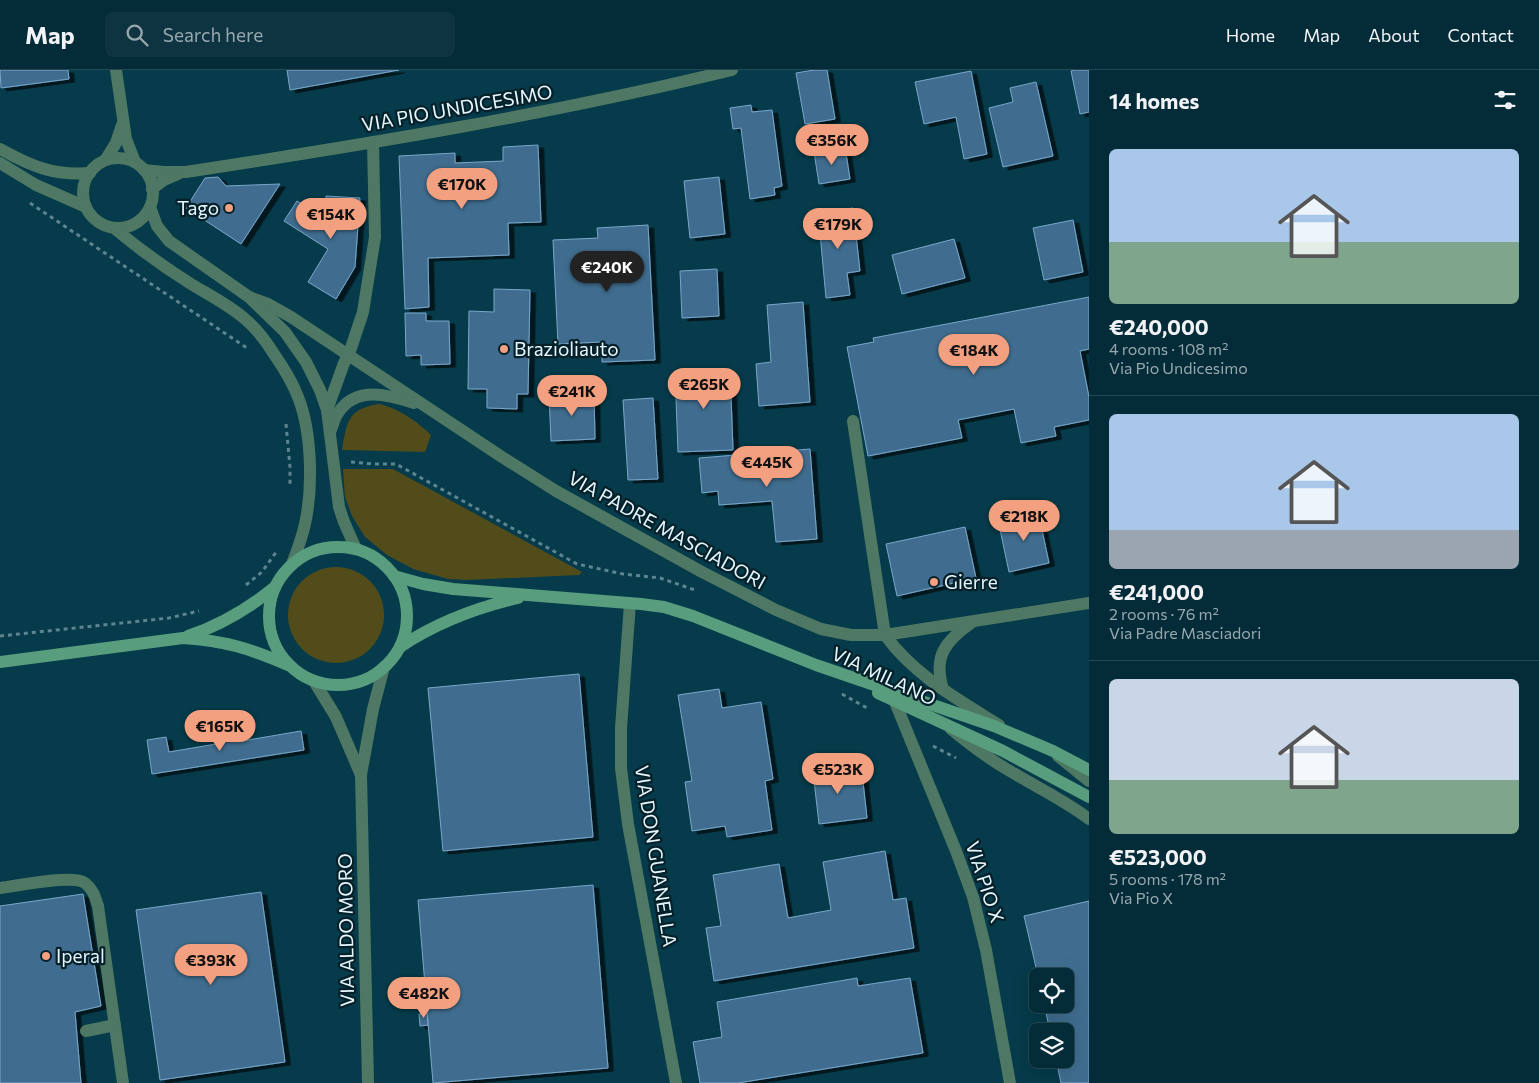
<!DOCTYPE html>
<meta charset="utf-8">
<style>
:root{--surface:#042c38;--page:#0d3440;--text:#f1f3f6;--muted:#97a7ae;--line:#254853;--accent:#f2a080}
body{margin:0;font-family:Commissioner,sans-serif;background:var(--page);color:var(--text);height:100vh;display:flex;flex-direction:column;font-size:19px;white-space:nowrap}
*{box-sizing:border-box;margin:0}
p{font-size:16px;color:var(--muted)}
.icon{flex:none;width:28px;height:28px;fill:none;stroke:currentColor;stroke-width:2;stroke-linecap:round;stroke-linejoin:round}
.map{position:relative;flex:1;overflow:hidden}
.details{display:flex;flex-direction:column;background:var(--surface);width:450px}
.details>*{flex:none}
.controls{position:absolute;left:1029px;top:898px;display:grid;gap:10px}
.controls a{display:grid;place-items:center;width:45px;height:45px;border-radius:8px;background:var(--surface);box-shadow:0 5px 20px #0002,0 0 0 1px var(--line);font-size:25px}
.price{position:absolute;translate:-50% -42px;padding:0 11px;border-radius:18px;background:var(--accent);color:#111;font-size:16px;line-height:32px;filter:drop-shadow(0 1px 2px #0008)}
.price::after{content:'';position:absolute;left:50%;top:30px;width:15px;height:11px;margin-left:-8px;background:inherit;clip-path:polygon(0 0,100% 0,50% 100%)}
.price.active{background:#222;color:#fff}
ul{padding:0;list-style:none}
li{display:grid;align-content:center;gap:10px;height:265px;padding:0 20px}
li+li{border-top:1px solid var(--line)}
li span{display:grid;place-items:center;height:155px;border-radius:8px;color:#555}
li>.icon{margin-inline-start:auto}
span .icon{width:90px;height:90px;fill:#fffc;stroke-width:1}
li b{font-size:21px}
h2{display:flex;justify-content:space-between;align-items:center;height:60px;padding:0 20px;font-size:21px}
header{display:flex;align-items:center;gap:30px;box-sizing:border-box;height:70px;padding:0 25px;background:var(--surface);border-bottom:1px solid var(--line)}
header strong{font-size:24px}
nav{display:flex;gap:28px;margin-inline-start:auto;font-size:18px}
.search{width:350px;height:45px;background:var(--page);display:flex;align-items:center;gap:12px;box-sizing:border-box;padding:0 18px;border-radius:8px;color:var(--muted);font-size:19px}
main{display:flex;flex:1;min-height:0}
.map>svg:first-child{display:block}
.green{fill:#524c1b}
.building{fill:#416d8f;stroke:#79a7ca;filter:url(#shadow)}
.lines{fill:none;stroke-linecap:round;stroke-linejoin:round}
.path{stroke:#5d8591;stroke-width:3;stroke-dasharray:4 4;stroke-linecap:butt}
.service{stroke:#4e7863;stroke-width:12}
.minor{stroke:#4e7863;stroke-width:12}
.tertiary{stroke:#4e7863;stroke-width:12}
.secondary{stroke:#589d7d;stroke-width:12}
.poi-dot{fill:#f2a080;stroke:#052029;stroke-width:2}
.labels{text-anchor:middle;stroke-width:4.5;stroke-linejoin:round;paint-order:stroke}
.street-label{font-size:19px;fill:#e5f7fe;stroke:#052029}
.poi-label{font-size:19px;fill:#e5f7fe;stroke:#052029;text-anchor:start}
</style>
<header>
<strong>Map</strong>
<div class="search"><svg class="icon" aria-label="search" viewBox="0 0 24 24"><circle cx="10" cy="10" r="6"/><path d="M15 15l6 6"/></svg>Search here</div>
<nav><a>Home</a><a>Map</a><a>About</a><a>Contact</a></nav>
</header>
<main>
<div class="map">
<svg width="1089" height="1013" viewBox="0 0 1089 1013">
<defs>
<filter id="shadow"><feDropShadow dx="5.5" dy="3" stdDeviation="0" flood-color="#0009"/></filter>
</defs>
<rect width="100%" height="100%" fill="#053b4a"/>
<g class="green">
<path d="M379 334C398 338 418 352 431 365L425 382 342 380C347 352 347 339 379 334Z"/>
<path d="M343 399H393L582 502 579 505 467 510 448 509 413 499 387 485 365 467 352 446 345 427Z"/>
<circle cx="336" cy="545" r="48"/>
</g>
<g class="building">
<path d="M0 0H68L69 9 1 18Z"/>
<path d="M287 0H399L290 20Z"/>
<path d="M814 0H827L835 49 805 54 796 3Z"/>
<path d="M1074 0H1089V42L1080 44 1071 1Z"/>
<path d="M971 1 987 84 964 89 956 47 924 54 915 12Z"/>
<path d="M1036 12 1053 86 1003 97 989 38 1013 32 1010 18Z"/>
<path d="M751 35 752 42 772 40 782 116 774 118 775 125 750 129 741 58 733 59 730 38Z"/>
<path d="M538 75 541 152 508 153 509 185 428 188 429 237 405 239 399 86 455 83V93L503 91V77Z"/>
<path d="M845 77 850 109 819 114 814 82Z"/>
<path d="M218 107 226 116 280 114 241 174 186 138 205 108Z"/>
<path d="M719 107 725 164 690 168 684 111Z"/>
<path d="M326 126 360 128 355 197 336 229 308 212 328 179 284 151 297 131 325 148Z"/>
<path d="M853 138 860 201 847 203 850 225 826 228 818 142Z"/>
<path d="M1073 150 1083 202 1044 210 1033 158Z"/>
<path d="M648 155 655 290 602 292V272L558 274 553 170 598 168 597 158Z"/>
<path d="M954 169 965 208 902 224 892 185Z"/>
<path d="M717 199 719 246 682 248 680 201Z"/>
<path d="M494 219 530 220 528 324H517V339L487 338V319H468L469 241 494 242Z"/>
<path d="M1089 227V279L1080 281 1089 327V350L1054 357 1056 366 1021 373 1014 339 958 350 962 368 868 386 847 277 874 272 873 268Z"/>
<path d="M803 232 810 332 759 336 756 294 771 292 767 235Z"/>
<path d="M405 243H426V251H449L450 294 421 295V285L406 286Z"/>
<path d="M730 299 733 380 678 382 675 301Z"/>
<path d="M594 324 595 369 551 371 549 325Z"/>
<path d="M653 328 658 409 628 410 623 330Z"/>
<path d="M810 379 817 469 776 472 772 431 719 435 718 421 702 423 699 388Z"/>
<path d="M1038 441 1049 493 1009 502 998 450Z"/>
<path d="M965 457 976 508 897 526 886 474Z"/>
<path d="M579 604 593 767 443 781 428 618Z"/>
<path d="M719 619 722 638 761 632 773 709 765 711 772 760 727 767 725 756 692 761 685 712 692 711 678 625Z"/>
<path d="M301 661 304 680 152 704 147 670 166 667 169 682 216 674 217 670 225 663 229 664 236 672Z"/>
<path d="M832 691 834 707 862 703 867 748 819 754 812 693Z"/>
<path d="M885 781 893 830 906 828 914 878 714 911 706 858 721 856 713 805 779 794 788 848 831 840 823 792Z"/>
<path d="M593 815 608 998 433 1013 418 830Z"/>
<path d="M261 822 285 992 160 1010 136 840Z"/>
<path d="M83 824 101 936 75 942 81 1013H0V836Z"/>
<path d="M1089 831V1013H1061L1056 989H1065V961H1050L1044 934H1065V906H1038L1024 846Z"/>
<path d="M857 908 858 916 910 908 923 983 738 1013H700L693 972 722 967 717 932Z"/>
<path d="M427 943 428 955 420 956 419 944Z"/>
</g>
<g class="lines">
<g class="path">
<path d="M30 133 247 278"/>
<path d="M286 354 290 397V415"/>
<path d="M351 392 374 394H396L577 494 623 504 660 508 695 520"/>
<path d="M246 515 262 502 277 481"/>
<path d="M0 566 169 548 199 541"/>
<path d="M842 624 867 638"/>
<path d="M933 676 956 688"/>
</g>
<g class="service">
<path d="M349 284 363 242 375 167 373 72"/>
<path d="M853 351 885 565"/>
<path d="M0 818C17 816 73 804 85 813 93 819 95 827 98 836L123 1013"/>
<path d="M86 961 115 955"/>
</g>
<g class="minor">
<path d="M116 0 126 69 135 92"/>
<path d="M106 89 116 73 122 55"/>
<path d="M144 100 164 102H186C369 74 552 44 732 0"/>
<path d="M152 119 164 110 178 104"/>
<path d="M249 227 268 234 291 247 502 387 556 421 702 502 776 540 821 559 851 565H885L1089 533"/>
<path d="M327 340 344 293 349 284"/>
<path d="M330 362C333 356 334 348 338 343 356 315 389 325 414 333"/>
<path d="M630 533 621 658V698L628 754 676 1013"/>
<path d="M885 565C914 605 957 629 999 655"/>
<path d="M314 611 336 647 361 705"/>
<path d="M943 619C933 587 945 571 971 553"/>
<path d="M895 632 956 781 973 827 986 880 1010 1013"/>
<path d="M951 659C969 674 989 689 1010 701 1036 717 1064 730 1089 749"/>
<path d="M1058 686 1089 711"/>
<path d="M368 1013 361 705 373 639 384 597"/>
</g>
<g class="tertiary">
<path d="M0 79C31 96 53 106 90 103"/>
<circle cx="118" cy="123" r="35"/>
<path d="M0 93 36 115 86 137"/>
<path d="M150 137 157 156 169 171 249 227 285 262 306 292 320 320 327 340 339 437 344 452 356 479"/>
<path d="M114 158C139 179 164 197 191 214 209 225 229 235 245 249 257 259 266 271 274 284 283 297 292 311 298 327 312 362 313 418 305 454 302 468 297 481 292 494"/>
</g>
<g class="secondary">
<circle cx="338" cy="546" r="69"/>
<path d="M394 506 423 514 453 519 641 534 664 537 693 546 816 595 994 656 1053 681 1089 700"/>
<path d="M188 566C221 555 248 539 275 517"/>
<path d="M400 577C436 553 475 538 518 528"/>
<path d="M0 592 183 568C225 571 249 578 288 595"/>
<path d="M878 623 1003 681 1089 727"/>
</g>
</g>
<g class="poi-dot">
<circle cx="229" cy="138" r="5"/>
<circle cx="504" cy="279" r="5"/>
<circle cx="934" cy="512" r="5"/>
<circle cx="46" cy="886" r="5"/>
</g>
<g class="labels">
<g class="street-label">
<text transform="translate(457 38) rotate(-10)" y="7">VIA PIO UNDICESIMO</text>
<text transform="translate(667 460) rotate(29)" y="7">VIA PADRE MASCIADORI</text>
<text transform="translate(884 606) rotate(25)" y="7">VIA MILANO</text>
<text transform="translate(656 786) rotate(81)" y="7">VIA DON GUANELLA</text>
<text transform="translate(985 812) rotate(72)" y="7">VIA PIO X</text>
<text transform="translate(346 860) rotate(-91)" y="7">VIA ALDO MORO</text>
</g>
<g class="poi-label">
<text x="219" y="145" text-anchor="end">Tago</text>
<text x="514" y="286">Brazioliauto</text>
<text x="944" y="519">Gierre</text>
<text x="56" y="893">Iperal</text>
</g>
</g>
</svg>
<div class="controls">
<a><svg class="icon" aria-label="locate" viewBox="0 0 24 24"><circle cx="12" cy="12" r="6"/><path d="M12 2v4M12 18v4M2 12h4M18 12h4"/></svg></a>
<a><svg class="icon" aria-label="layers" viewBox="0 0 24 24"><path d="M12 4l9 5-9 5-9-5zM3 14l9 5 9-5"/></svg></a>
</div>
<b class="price" style="left:832px;top:96px">€356K</b>
<b class="price" style="left:462px;top:140px">€170K</b>
<b class="price" style="left:331px;top:170px">€154K</b>
<b class="price" style="left:838px;top:180px">€179K</b>
<b class="price active" style="left:607px;top:223px">€240K</b>
<b class="price" style="left:974px;top:306px">€184K</b>
<b class="price" style="left:704px;top:340px">€265K</b>
<b class="price" style="left:572px;top:347px">€241K</b>
<b class="price" style="left:767px;top:418px">€445K</b>
<b class="price" style="left:1024px;top:472px">€218K</b>
<b class="price" style="left:220px;top:682px">€165K</b>
<b class="price" style="left:838px;top:725px">€523K</b>
<b class="price" style="left:211px;top:916px">€393K</b>
<b class="price" style="left:424px;top:949px">€482K</b>
</div>
<section class="details">
<h2>14 homes<svg class="icon" aria-label="filters" viewBox="0 0 24 24"><path d="M4 7h16M4 17h16"/><circle cx="9" cy="7" r="2"/><circle cx="15" cy="17" r="2"/></svg></h2>
<ul>
<li><span style="background:linear-gradient(#a9c7e8 60%,#7fa58c 0)"><svg class="icon" aria-label="home" viewBox="0 0 24 24"><path d="M3 11l9-7 9 7M6 9v11h12V9"/></svg></span><div><b>€240,000</b><p>4 rooms · 108 m²</p><p>Via Pio Undicesimo</p></div></li>
<li><span style="background:linear-gradient(#a9c7e8 75%,#9aa5b1 0)"><svg class="icon" aria-label="home" viewBox="0 0 24 24"><path d="M3 11l9-7 9 7M6 9v11h12V9"/></svg></span><div><b>€241,000</b><p>2 rooms · 76 m²</p><p>Via Padre Masciadori</p></div></li>
<li><span style="background:linear-gradient(#c9d6e8 65%,#7fa58c 0)"><svg class="icon" aria-label="home" viewBox="0 0 24 24"><path d="M3 11l9-7 9 7M6 9v11h12V9"/></svg></span><div><b>€523,000</b><p>5 rooms · 178 m²</p><p>Via Pio X</p></div></li>
</ul>
</section>
</main>
